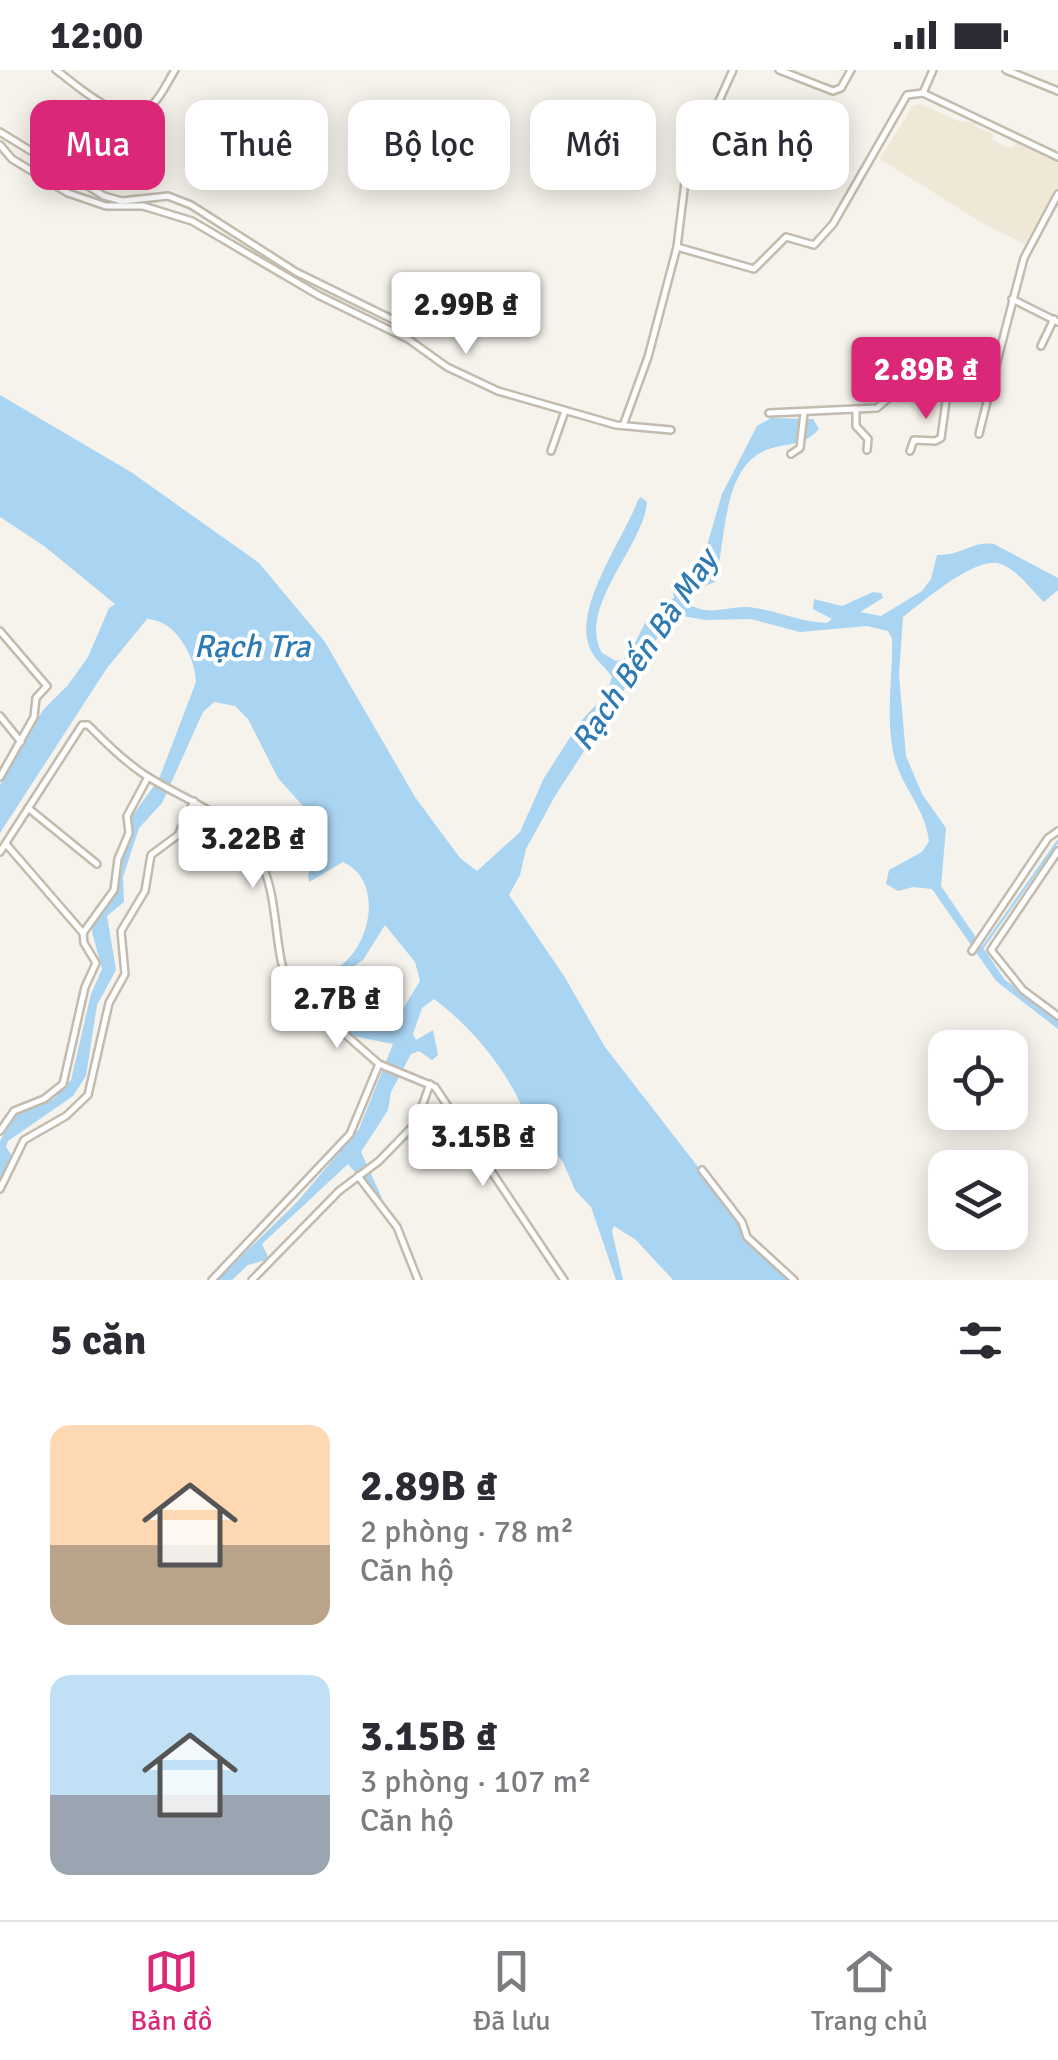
<!DOCTYPE html>
<html lang="vi">
<meta charset="utf-8">
<style>
:root{--surface:#fff;--page:#f7f7f7;--text:#2b2b33;--muted:#7c7c81;--line:#e1e1e2;--accent:#db2777}
body{margin:0;font-family:Signika,sans-serif;background:var(--page);color:var(--text);height:100vh;display:flex;flex-direction:column;font-size:38px;white-space:nowrap}
*{box-sizing:border-box;margin:0}
p{font-size:32px;color:var(--muted)}
.icon{flex:none;width:55px;height:55px;fill:none;stroke:currentColor;stroke-width:2;stroke-linecap:round;stroke-linejoin:round}
.map{position:relative;height:1210px;overflow:hidden}
.panel{display:flex;flex-direction:column;background:var(--surface);flex:1}
.panel>*{flex:none}
.hud{position:absolute;left:30px;top:30px;width:1000px;height:90px;display:flex;gap:20px}
.fabs{position:absolute;left:928px;top:960px;display:grid;gap:20px}
.fabs a{display:grid;place-items:center;width:100px;height:100px;border-radius:20px;background:var(--surface);box-shadow:0 5px 25px #0003;font-size:50px}
.price{position:absolute;translate:-50% -85px;padding:0 22px;border-radius:10px;background:#fff;color:#222;font-size:32px;line-height:65px;filter:drop-shadow(0 2px 5px #0008)}
.price::after{content:'';position:absolute;left:50%;top:60px;width:30px;height:22px;margin-left:-15px;background:inherit;clip-path:polygon(0 0,100% 0,50% 100%)}
.price.current{background:var(--accent);color:#fff}
ul{padding:0;list-style:none}
li{display:flex;align-items:center;gap:30px;height:250px;padding:0 50px}
li span{display:grid;place-items:center;flex:none;width:280px;height:200px;border-radius:20px;color:#555}
li>.icon{margin-inline-start:auto}
span .icon{width:120px;height:120px;fill:#fffc;stroke-width:1}
li b{font-size:42px}
h2{display:flex;justify-content:space-between;align-items:center;height:120px;padding:0 50px;font-size:42px}
.pill{padding:0 35px;border-radius:20px;background:var(--surface);box-shadow:0 5px 25px #0003;font-size:35px;line-height:90px}
.pill.current{background:var(--accent);color:#fff}
.status{display:flex;justify-content:space-between;align-items:center;height:70px;padding:0 50px;background:var(--surface);direction:ltr}
.status svg{height:28px;fill:currentColor}
.dock{display:flex;justify-content:space-around;align-items:center;height:140px;border-top:2px solid var(--line);background:var(--surface);font-size:28px;color:var(--muted)}
.dock a{display:grid;justify-items:center;gap:5px}
.dock .current{color:var(--accent)}
.map>svg:first-child{display:block}
.education{fill:#efe8d6}
.water{fill:#a9d4f2}
.lines{fill:none;stroke-linecap:round;stroke-linejoin:round}
.stream{stroke:#a9d4f2;stroke-width:2.5}
.minor-casing{stroke:#c2bbae;stroke-width:10}
.minor{stroke:#fff;stroke-width:5}
.labels{text-anchor:middle;stroke-width:8;stroke-linejoin:round;paint-order:stroke}
.water-label{font-size:32px;font-style:italic;fill:#2e7ab2;stroke:#fff}
</style>
<div class="status"><b>12:00</b><svg viewBox="0 0 49 12"><path d="M0 12V9h3v3zM5 12V6h3v6zM10 12V3h3v9zM15 12V0h3v12zM26 1h20v11H26zM47 4h2v5h-2z"/></svg></div>
<div class="map">
<svg width="1058" height="1210" viewBox="0 0 1058 1210">
<rect width="100%" height="100%" fill="#f6f3ec"/>
<path class="education" d="M920 34 961 52 976 51 975 56 994 65 992 69 1005 77H1014L1017 71 1058 90V117L1025 174 984 154 880 89 913 36Z"/>
<path class="water" d="M0 325 131 402 259 493 325 572 415 727 460 788 477 801 520 762 544 708 580 652 607 623 612 607C605 596 593 589 589 576 574 536 624 468 638 430L641 427 647 432C644 476 576 538 602 583L616 591 628 587 648 547 674 528 673 521 686 516 701 496 722 424 757 356 771 348 813 349 819 359C803 378 781 372 762 382 721 403 726 475 715 512L688 522 685 530C705 551 732 533 755 538 780 542 801 552 827 553L832 549 813 539 814 529 842 536 873 522 881 523 883 528 860 542 881 546 922 521 931 509 937 485C961 486 972 471 994 474L1058 508V520L1044 532C1031 520 1019 501 1001 494 976 485 923 532 903 547L899 605 906 686 922 724 946 758 941 816 1005 910 1058 948V959L996 911 932 819 913 817 898 821 886 814 889 800 922 782 929 771C926 741 904 719 896 693 884 653 893 609 892 569L888 561 867 556 800 562 751 549 705 550 683 546 669 550 555 726 526 779 520 805 509 825 564 906 605 977 740 1151 748 1170 792 1210H673L636 1170 614 1156 612 1161 623 1210H616L591 1137 575 1120 563 1092 540 1063 515 1062 526 1045C506 999 473 958 434 929L422 938 413 964 416 970 433 960 438 985 432 990 419 981 411 984 391 1022 388 1040 361 1082 382 1128H378L348 1094 262 1174 269 1189 248 1195 232 1210H217L297 1132 359 1059 393 974 353 966 345 960 388 952 399 945 420 911 415 892 385 855 363 890 315 921 291 956H287C281 918 323 911 345 892 372 868 382 810 343 792L309 812 308 804 326 781 325 761 278 708 248 649 235 636 214 632 203 642 162 733 139 758 123 807 124 832 107 846 116 900 97 935 86 1006 73 1026 8 1071 6 1077 13 1087 0 1114V1071L11 1050 20 1042 53 1029 71 1010 91 924 102 899 92 862 94 848 116 821 130 749 159 709 196 612C195 586 176 550 147 549L107 598 0 763V715L43 640 68 615 88 587 109 538 115 534 44 476 0 447Z"/>
<g class="lines">
<path class="stream" d="M981 880 1058 771"/>
<defs>
<g id="minor">
<path d="M56 0C80 17 123 61 153 34 162 25 168 11 175 0"/>
<path d="M779 0 833 21 841 18 851 0"/>
<path d="M1006 0 1058 21"/>
<path d="M923 23 933 0"/>
<path d="M0 62 104 126 122 131 168 126 191 135 296 202 408 257"/>
<path d="M0 75 12 89 68 123 106 136H143L192 151 318 225 408 269 447 297 498 321 616 355 671 360"/>
<path d="M677 177 754 199 786 167 814 175 833 154 907 25 923 23 1058 87"/>
<path d="M1012 229 1058 252"/>
<path d="M1041 276 1054 249"/>
<path d="M856 339V356L868 369 867 380"/>
<path d="M769 343 877 338 911 309 993 307 1024 188 1058 124"/>
<path d="M624 353 648 287 677 177 686 104 733 0"/>
<path d="M979 364 993 307"/>
<path d="M551 381 565 341"/>
<path d="M910 381 914 370 935 371 941 368 949 309"/>
<path d="M791 384 800 378 804 343"/>
<path d="M0 561 47 616 36 628 34 647 0 707"/>
<path d="M0 646 21 672"/>
<path d="M28 738 97 794"/>
<path d="M1058 781 991 880 1023 920 1058 946"/>
<path d="M0 782 82 655H88C106 673 124 691 145 705 190 734 239 745 263 797 279 832 274 890 290 916L379 994 435 1017 564 1210"/>
<path d="M83 863 114 820 118 789 129 763 127 746 148 707"/>
<path d="M972 881 1048 768 1058 761"/>
<path d="M0 1061 14 1041 44 1029 63 1014 85 917 96 893 84 873 83 863 6 774"/>
<path d="M702 1100 742 1152 747 1167 794 1210"/>
<path d="M358 1106 397 1157 418 1210"/>
<path d="M0 1119 24 1070 66 1046 88 1025 109 933 125 904 121 861 145 821 151 785 178 765 194 731"/>
<path d="M212 1210 350 1064 379 994"/>
<path d="M252 1210 339 1121 379 1091 416 1053 430 1014"/>
</g>
</defs>
<use href="#minor" class="minor-casing"/>
<use href="#minor" class="minor"/>
</g>
<g class="labels">
<g class="water-label">
<text x="252" y="587">Rạch Tra</text>
<text transform="translate(644 580) rotate(-56)" y="11">Rạch Bến Bà May</text>
</g>
</g>
</svg>
<div class="fabs">
<a><svg class="icon" aria-label="locate" viewBox="0 0 24 24"><circle cx="12" cy="12" r="6"/><path d="M12 2v4M12 18v4M2 12h4M18 12h4"/></svg></a>
<a><svg class="icon" aria-label="layers" viewBox="0 0 24 24"><path d="M12 4l9 5-9 5-9-5zM3 14l9 5 9-5"/></svg></a>
</div>
<b class="price" style="left:466px;top:287px">2.99B ₫</b>
<b class="price current" style="left:926px;top:352px">2.89B ₫</b>
<b class="price" style="left:253px;top:821px">3.22B ₫</b>
<b class="price" style="left:337px;top:981px">2.7B ₫</b>
<b class="price" style="left:483px;top:1119px">3.15B ₫</b>
<div class="hud">
<a class="pill current">Mua</a>
<a class="pill">Thuê</a>
<a class="pill">Bộ lọc</a>
<a class="pill">Mới</a>
<a class="pill">Căn hộ</a>
</div>
</div>
<section class="panel">
<h2>5 căn<svg class="icon" aria-label="filters" viewBox="0 0 24 24"><path d="M4 7h16M4 17h16"/><circle cx="9" cy="7" r="2"/><circle cx="15" cy="17" r="2"/></svg></h2>
<ul>
<li><span style="background:linear-gradient(#ffd9b3 60%,#b9a48a 0)"><svg class="icon" aria-label="home" viewBox="0 0 24 24"><path d="M3 11l9-7 9 7M6 9v11h12V9"/></svg></span><div><b>2.89B ₫</b><p>2 phòng · 78 m²</p><p>Căn hộ</p></div></li>
<li><span style="background:linear-gradient(#bfe0f5 60%,#9aa5b1 0)"><svg class="icon" aria-label="home" viewBox="0 0 24 24"><path d="M3 11l9-7 9 7M6 9v11h12V9"/></svg></span><div><b>3.15B ₫</b><p>3 phòng · 107 m²</p><p>Căn hộ</p></div></li>
</ul>
</section>
<nav class="dock">
<a class="current"><svg class="icon" aria-label="map" viewBox="0 0 24 24"><path d="M3 6l6-2 6 2 6-2v14l-6 2-6-2-6 2zM9 4v14M15 6v14"/></svg>Bản đồ</a>
<a><svg class="icon" aria-label="saved" viewBox="0 0 24 24"><path d="M7 4h10v16l-5-4-5 4z"/></svg>Đã lưu</a>
<a><svg class="icon" aria-label="home" viewBox="0 0 24 24"><path d="M3 11l9-7 9 7M6 9v11h12V9"/></svg>Trang chủ</a>
</nav>
